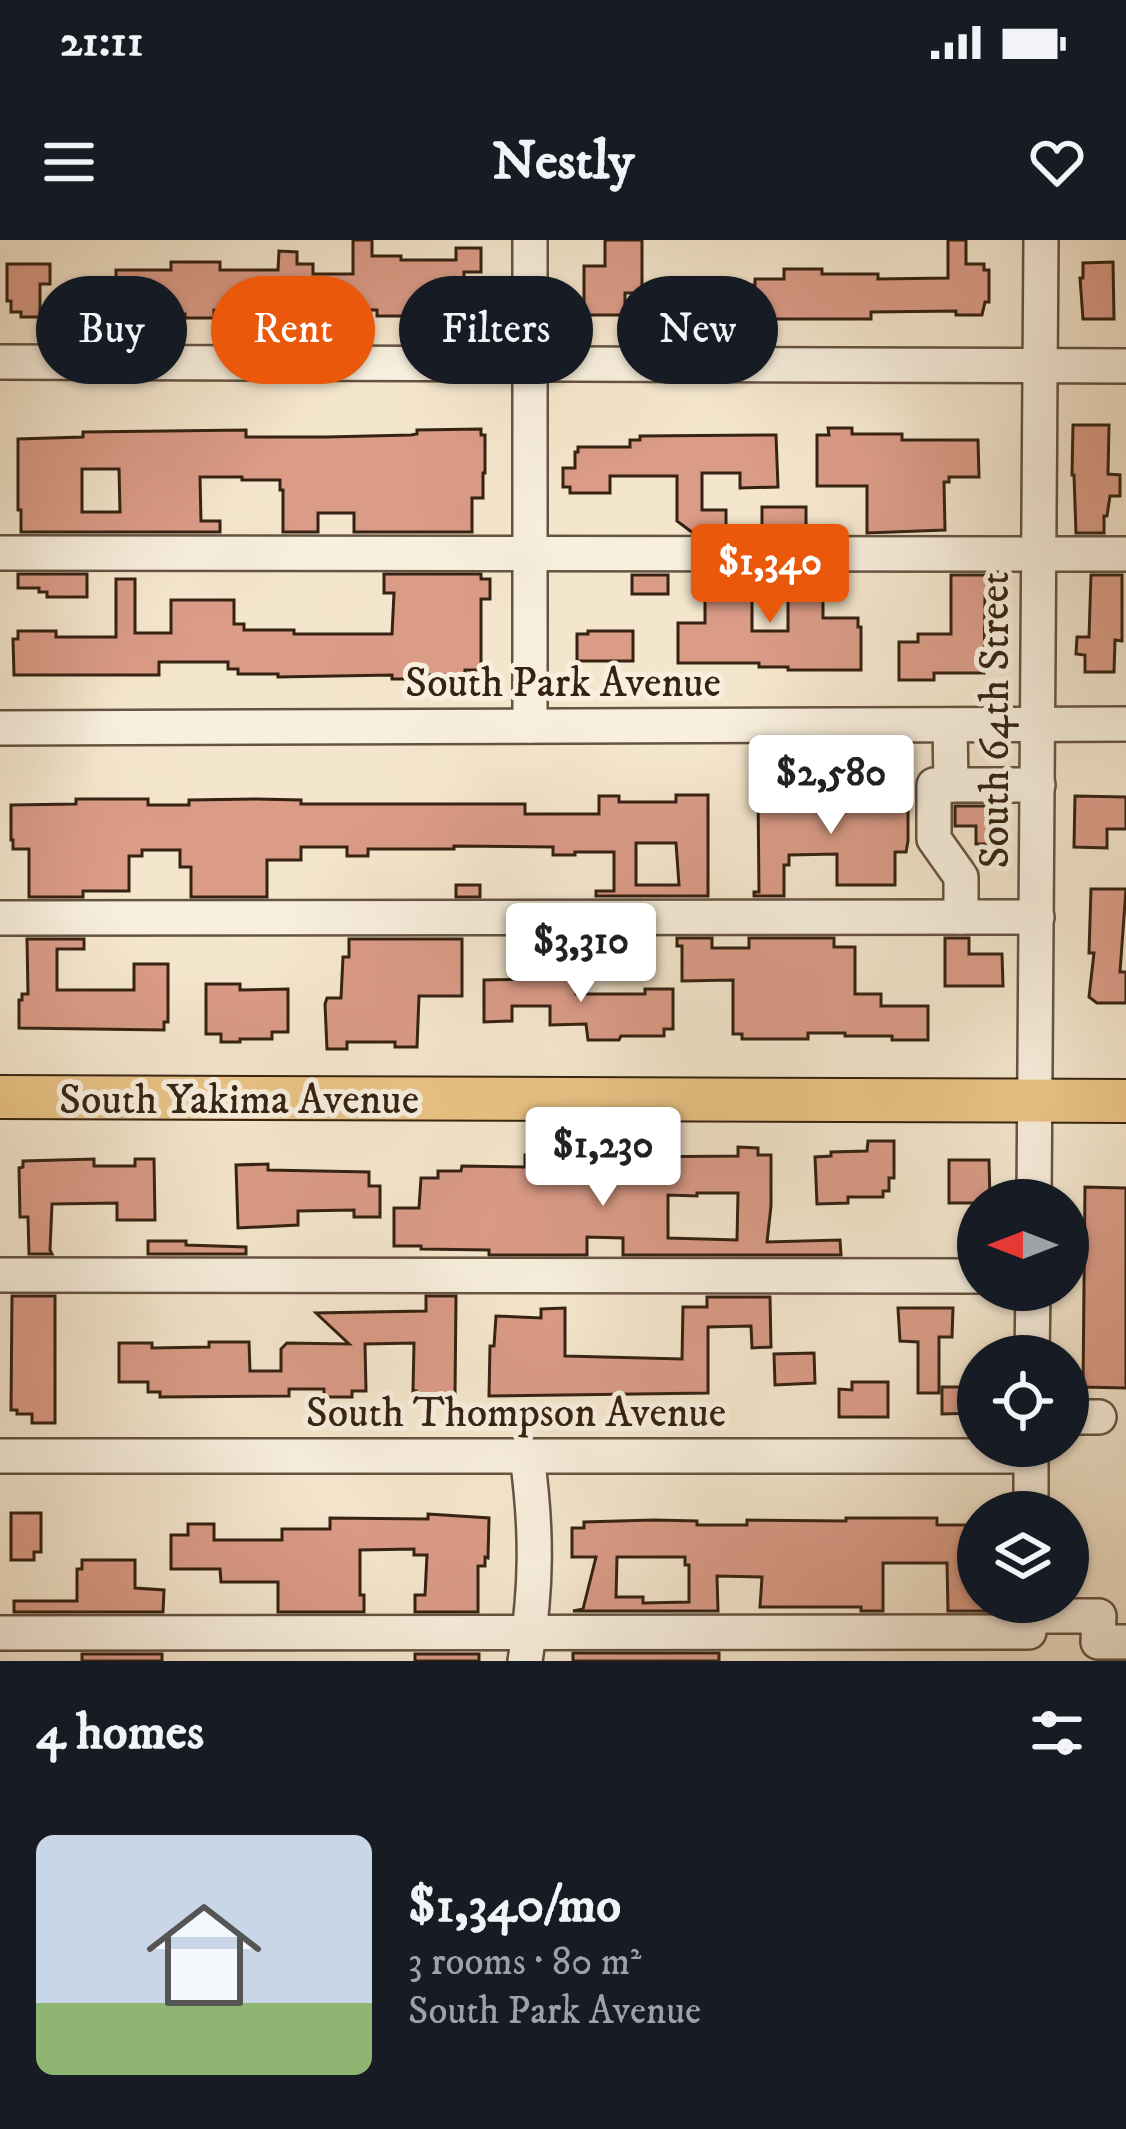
<!DOCTYPE html>
<meta charset="utf-8">
<style>
:root{--surface:#171b24;--page:#242831;--text:#f1f3f6;--muted:#9ea1a6;--accent:#ea580c}
body{margin:0;font-family:"IM FELL DW Pica",serif;background:var(--page);color:var(--text);height:100vh;display:flex;flex-direction:column;font-size:45px;white-space:nowrap}
*{box-sizing:border-box;margin:0}
p{font-size:39px;color:var(--muted)}
.icon{flex:none;width:66px;height:66px;fill:none;stroke:currentColor;stroke-width:2;stroke-linecap:round;stroke-linejoin:round}
.map{position:relative;height:1421px;overflow:hidden}
.panel{display:flex;flex-direction:column;background:var(--surface);flex:1}
.panel>*{flex:none}
.guide{position:absolute;left:36px;top:36px;width:1056px;height:108px;display:flex;gap:24px}
.needle{width:78px;rotate:270deg}
.fabs{position:absolute;left:957px;top:939px;display:grid;gap:24px}
.fabs a{display:grid;place-items:center;width:132px;height:132px;border-radius:50%;background:var(--surface);box-shadow:0 3px 9px #0004;font-size:60px}
.price{position:absolute;translate:-50% -102px;padding:0 27px;border-radius:12px;background:#fff;color:#222;font-size:39px;line-height:78px;filter:drop-shadow(0 3px 6px #0008)}
.price::after{content:'';position:absolute;left:50%;top:72px;width:36px;height:27px;margin-left:-18px;background:inherit;clip-path:polygon(0 0,100% 0,50% 100%)}
.price.on{background:var(--accent);color:#fff}
ul{padding:0;list-style:none}
li{display:flex;align-items:center;gap:36px;height:300px;padding:0 36px}
li span{display:grid;place-items:center;flex:none;width:336px;height:240px;border-radius:18px;color:#555}
li>.icon{margin-inline-start:auto}
span .icon{width:144px;height:144px;fill:#fffc;stroke-width:1}
li b{font-size:51px}
h2{display:flex;justify-content:space-between;align-items:center;height:144px;padding:0 36px;font-size:51px}
.tag{padding:0 42px;border-radius:54px;background:var(--surface);box-shadow:0 3px 9px #0004;font-size:42px;line-height:108px}
.tag.on{background:var(--accent);color:#fff}
.status{display:flex;justify-content:space-between;align-items:center;height:84px;padding:0 60px;background:var(--surface);direction:ltr}
.status svg{height:33px;fill:currentColor}
header{display:flex;justify-content:space-between;align-items:center;height:156px;padding:0 36px;background:var(--surface);font-size:54px;font-weight:700}
.map>svg:first-child{display:block}
.building{fill:#da9b87;stroke:#352212;stroke-width:3;fill-rule:evenodd}
.lines{fill:none;stroke-linecap:round;stroke-linejoin:round}
.minor-casing{stroke:#655341;stroke-width:38}
.major-casing{stroke:#352212;stroke-width:46}
.minor{stroke:#f8efde;stroke-width:33}
.major{stroke:#eac386;stroke-width:42}
.labels{text-anchor:middle;stroke-width:10;stroke-linejoin:round;paint-order:stroke}
.street-label{font-size:42px;fill:#352212;stroke:#f8efde}
</style>
<div class="status"><b>21:11</b><svg viewBox="0 0 49 12"><path d="M0 12V9h3v3zM5 12V6h3v6zM10 12V3h3v9zM15 12V0h3v12zM26 1h20v11H26zM47 4h2v5h-2z"/></svg></div>
<header><svg class="icon" aria-label="menu" viewBox="0 0 24 24"><path d="M4 6h16M4 12h16M4 18h16"/></svg>Nestly<svg class="icon" aria-label="heart" viewBox="0 0 24 24"><path d="M12 20l-8-8c-3-5 5-10 8-4 3-6 11-1 8 4z"/></svg></header>
<div class="map">
<svg width="1126" height="1421" viewBox="0 0 1126 1421">
<rect width="100%" height="100%" fill="#f4e6cd"/>
<filter id="stains"><feTurbulence type="fractalNoise" baseFrequency=".00167" numOctaves="4"/><feColorMatrix values="0 0 0 0 .2 0 0 0 0 .09 0 0 0 0 .02 0 0 0 .5 -.17"/></filter>
<radialGradient id="worn" r=".72"><stop offset=".6" stop-color="#630" stop-opacity="0"/><stop offset="1" stop-color="#630" stop-opacity=".3"/></radialGradient>
<g class="building">
<path d="M353 0H372V16H401V20H456V8H481V32H464V79H461V85H439V80H435V76H377V70H310L306 71V75H250V70H214V78H185V74L127 76V71H116V30H171V22H220V30H278L279 11 297 12V24H313V34H353Z"/>
<path d="M605 0H642V53H625V75H584V26H605Z"/>
<path d="M948 0H966V24H984V30H989V62H985L982 75H956V71L871 72V79H745V76H703V83H678V45H755V39H784V29H822V34H878V39L948 38Z"/>
<path d="M1113 22 1114 79H1083L1080 38H1083V23Z"/>
<path d="M7 24H50V44H40V77H21V72H11V61H7Z"/>
<path d="M1073 185H1109L1108 234 1120 235V256H1110L1107 276H1104V293H1076L1074 235H1072Z"/>
<path d="M828 188H852V194H902V200H978L979 237H949V242H944L945 290 867 293V246H817V195H829Z"/>
<path d="M481 189V195H485V233H483V258H472V292H354V273H318V292H283V250H280V240H242V237H200L201 281H220V292H21V270H18V199L83 197V192L246 190V197H326L411 195 417 194V190ZM82 229H119L120 272H82Z"/>
<path d="M776 195 778 247 740 248V233H702V270H726V293H693L677 281V236H610V253H570V247H563V228H575V212H578V207H630V200H640V196Z"/>
<path d="M762 267H806V290H828V293H762Z"/>
<path d="M18 334H87V357H47V352H39V348H18Z"/>
<path d="M384 334H481V339H490V359H481V430H465V435H428V439H392V435L278 437V434H238V429H228V422H159V435H14L13 399H18V391H56V397H116V339H135V393H171V360H234V384H244V390H294V394H392L394 353H384Z"/>
<rect x="632" y="335" width="36" height="19"/>
<path d="M705 335H823V378H858V387H861V430H788V427H759V423H678V383H705ZM752 354H788V391H752Z"/>
<path d="M951 335H989V356H985L984 433H934V440H899V402H918V394H951Z"/>
<path d="M1091 335H1122V401L1115 400 1114 432H1085V415L1076 414 1077 397H1089Z"/>
<path d="M588 391H633V421H577V394H588Z"/>
<path d="M676 555H708V656H596V651H614V612H575V615H553V607L454 606V609H368V616H347V607H301V620H267V657H191V627H180V610H142V616H129V651H83V657H29V609H13V600H11V565L76 564V559H148V565H189V560L256 559 301 560V564H525V574H599V556H619V562H676ZM636 603H676L679 645H636Z"/>
<path d="M758 555H829V562H876V557H908V601L906 612H895V645H837V614L789 615V625H784V656H754V652H759Z"/>
<path d="M1075 556 1126 557V589H1107V608L1074 607Z"/>
<path d="M955 566H998V604H976V586H955Z"/>
<rect x="456" y="645" width="24" height="12"/>
<path d="M1091 649H1126L1120 732H1126V763H1097L1089 757 1094 713H1089Z"/>
<path d="M677 698H712V708H749V698H834V707H855V754H881V766H928V800H892V796H845V793H808V799H742V794H733V740L682 741V706H677Z"/>
<path d="M945 698H969V714H1002L1003 746H945Z"/>
<path d="M27 699H84V709H57V750H134V724H168V782H164V790L19 788V760H22V754H28Z"/>
<path d="M349 699H462V756H419L417 807H395V802H347V809H327L325 764 327 758H341L343 717H349Z"/>
<path d="M544 719H567V728H576V754H645V749H673V789H664V796H621L619 800H588L586 784 550 785V766H512V781L484 782V740L544 739Z"/>
<path d="M206 744H240V750L288 749V792H272V799H240V802H221V794H206Z"/>
<path d="M868 901H894V938H889V951H883V957H848V963L817 964 815 917 831 916V912L867 911Z"/>
<path d="M738 907 758 908V915H771V966L767 1002 840 1000 841 1015H623V998L587 997V1015H489V1010L421 1009V1006H394V968H419L421 938H438V931H461L462 926 525 927V915H559L560 937 633 938V917L738 916ZM697 953H738L737 1000 668 998V955L697 956Z"/>
<path d="M94 919V926H135V919H154L155 980H117V963L52 964 50 1010 52 1014H29L28 977H20L19 928 23 927V921Z"/>
<path d="M949 920H989L990 960H978V963H949Z"/>
<path d="M268 924V930L369 932V946H380V977H354V970L298 971V985L238 988 236 925Z"/>
<path d="M1085 947 1126 948V1148L1083 1147Z"/>
<path d="M148 1001H186V1005L246 1007V1014H148Z"/>
<path d="M12 1056H55V1183H32V1174H17V1170H11Z"/>
<path d="M426 1056H456L455 1155H416V1151H413L414 1103 365 1104 366 1151H352V1157H324V1149H289V1156L160 1157V1152H148V1142H119V1103H152V1108L209 1107V1102H249L250 1131H281V1109L287 1103 349 1104 316 1073 426 1071Z"/>
<path d="M707 1057H770L771 1107 752 1108 751 1086 708 1087V1153L489 1156 490 1106H494L496 1076 541 1078V1069L565 1068V1116L682 1119 683 1067H707Z"/>
<path d="M898 1068H953L952 1097H939V1153H918V1102L900 1101Z"/>
<path d="M814 1113 815 1143 775 1145 774 1114Z"/>
<path d="M852 1142H888V1177H839V1149L852 1150Z"/>
<path d="M942 1147H978V1173L942 1174Z"/>
<path d="M11 1273H41V1312H34V1320H11Z"/>
<path d="M428 1274 489 1278 488 1318 485 1317V1326H478V1372H415V1355H425L427 1315H414V1309L360 1310V1355H364V1372H278V1342H221L220 1329H171V1295H188V1284H214V1300H282V1289H330V1278L428 1279Z"/>
<path d="M846 1278H937V1285H978L976 1358 978 1362H993V1371H948L947 1323H883V1371H861V1367H760L762 1337 717 1336 718 1371H573L583 1369 596 1317H572V1288H584V1282L654 1280 697 1281V1285H747V1280L846 1281ZM617 1317H685V1325H689V1362L643 1363V1357H616Z"/>
<path d="M82 1320H135V1348L164 1350 163 1372H14V1361H77V1329H82Z"/>
<rect x="573" y="1413" width="146" height="8"/>
<rect x="82" y="1414" width="80" height="7"/>
<rect x="415" y="1414" width="64" height="7"/>
</g>
<g class="lines">
<defs>
<g id="minor">
<path d="M0 122 1126 126"/>
<path d="M0 313 1126 314"/>
<path d="M950 485 951 545H934V599L961 637V677"/>
<path d="M530 486V0"/>
<path d="M0 488 1126 484"/>
<path d="M951 545H1038"/>
<path d="M0 678 1037 677"/>
<path d="M1034 960 1041 0"/>
<path d="M0 1035 978 1036"/>
<path d="M1032 1116 1033 1050"/>
<path d="M1068 1177H1099"/>
<path d="M0 1216H1031"/>
<path d="M1031 1272V1206"/>
<path d="M1030 1376H1099L1098 1402H1126"/>
<path d="M0 1393 1029 1392"/>
<path d="M525 1421C537 1347 537 1289 527 1216"/>
</g>
<path id="major" d="M0 857 1126 861"/>
</defs>
<use href="#minor" class="minor-casing"/>
<use href="#major" class="major-casing"/>
<use href="#minor" class="minor"/>
<use href="#major" class="major"/>
</g>
<g class="labels">
<g class="street-label">
<text x="563" y="456">South Park Avenue</text>
<text transform="translate(993 480) rotate(-90)" y="15">South 64th Street</text>
<text x="239" y="873">South Yakima Avenue</text>
<text x="516" y="1186">South Thompson Avenue</text>
</g>
</g>
<rect width="100%" height="100%" filter="url(#stains)"/>
<rect width="100%" height="100%" fill="url(#worn)"/>
</svg>
<div class="fabs">
<a><svg class="needle" viewBox="-14 -14 28 28"><path d="M0-13l5 13h-10z" fill="#e53935"/><path d="M0 13l5-13h-10z" fill="#9ea1a6"/></svg></a>
<a><svg class="icon" aria-label="locate" viewBox="0 0 24 24"><circle cx="12" cy="12" r="6"/><path d="M12 2v4M12 18v4M2 12h4M18 12h4"/></svg></a>
<a><svg class="icon" aria-label="layers" viewBox="0 0 24 24"><path d="M12 4l9 5-9 5-9-5zM3 14l9 5 9-5"/></svg></a>
</div>
<b class="price on" style="left:770px;top:386px">$1,340</b>
<b class="price" style="left:831px;top:597px">$2,580</b>
<b class="price" style="left:581px;top:765px">$3,310</b>
<b class="price" style="left:603px;top:969px">$1,230</b>
<div class="guide">
<a class="tag">Buy</a>
<a class="tag on">Rent</a>
<a class="tag">Filters</a>
<a class="tag">New</a>
</div>
</div>
<section class="panel">
<h2>4 homes<svg class="icon" aria-label="filters" viewBox="0 0 24 24"><path d="M4 7h16M4 17h16"/><circle cx="9" cy="7" r="2"/><circle cx="15" cy="17" r="2"/></svg></h2>
<ul>
<li><span style="background:linear-gradient(#c9d6e8 70%,#8fb573 0)"><svg class="icon" aria-label="home" viewBox="0 0 24 24"><path d="M3 11l9-7 9 7M6 9v11h12V9"/></svg></span><div><b>$1,340/mo</b><p>3 rooms · 80 m²</p><p>South Park Avenue</p></div></li>
</ul>
</section>
